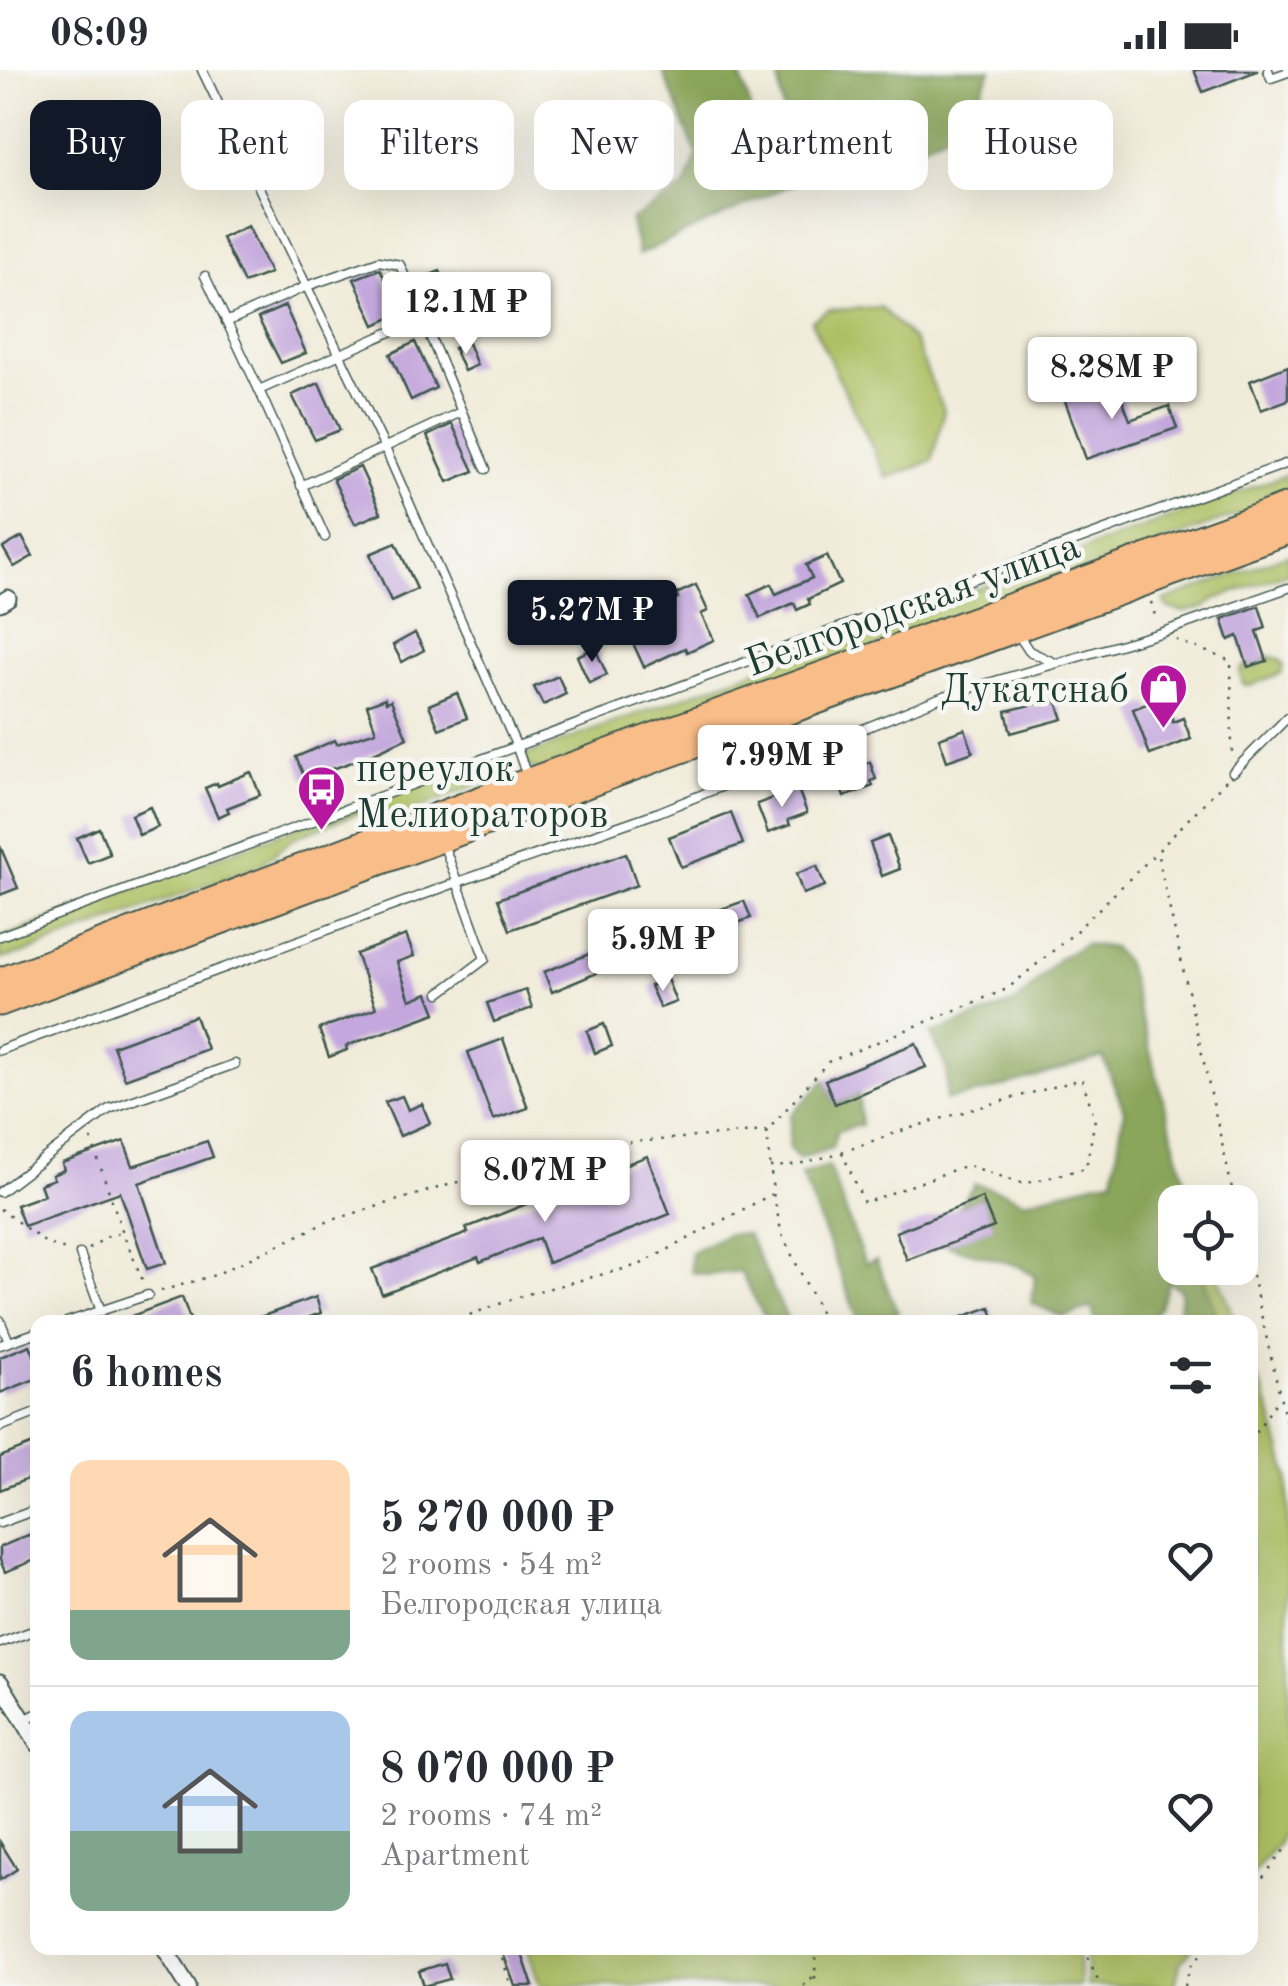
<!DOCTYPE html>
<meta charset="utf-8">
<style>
:root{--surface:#fff;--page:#f7f7f7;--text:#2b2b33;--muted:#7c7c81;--line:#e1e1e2;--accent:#111827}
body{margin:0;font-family:"Old Standard TT",serif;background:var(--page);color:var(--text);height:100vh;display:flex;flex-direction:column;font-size:38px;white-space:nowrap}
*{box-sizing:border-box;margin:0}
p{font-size:32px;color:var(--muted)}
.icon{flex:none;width:55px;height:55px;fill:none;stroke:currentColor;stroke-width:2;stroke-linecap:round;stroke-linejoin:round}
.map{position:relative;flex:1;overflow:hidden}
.drawer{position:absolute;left:30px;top:1245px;width:1228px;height:640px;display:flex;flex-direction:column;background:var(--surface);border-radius:20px;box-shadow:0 10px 40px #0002}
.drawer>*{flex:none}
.top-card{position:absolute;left:30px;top:30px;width:1230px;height:90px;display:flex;gap:20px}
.controls{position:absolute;left:1158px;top:1115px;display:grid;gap:20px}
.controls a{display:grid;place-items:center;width:100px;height:100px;border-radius:20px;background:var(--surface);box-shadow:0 10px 40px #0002;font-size:50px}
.price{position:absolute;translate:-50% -85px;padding:0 22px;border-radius:10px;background:#fff;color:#222;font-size:32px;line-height:65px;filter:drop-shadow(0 2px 5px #0008)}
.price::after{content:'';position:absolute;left:50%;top:60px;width:30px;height:22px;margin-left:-15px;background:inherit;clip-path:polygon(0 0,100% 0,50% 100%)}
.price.current{background:var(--accent);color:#fff}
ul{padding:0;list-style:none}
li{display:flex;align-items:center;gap:30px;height:250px;padding:0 40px}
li+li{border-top:2px solid var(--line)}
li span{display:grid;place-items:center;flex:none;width:280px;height:200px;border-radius:20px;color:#555}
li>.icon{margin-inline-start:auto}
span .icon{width:120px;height:120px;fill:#fffc;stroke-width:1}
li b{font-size:42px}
h2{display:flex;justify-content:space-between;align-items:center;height:120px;padding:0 40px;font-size:42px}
.chip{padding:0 35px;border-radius:20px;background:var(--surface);box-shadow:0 10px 40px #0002;font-size:35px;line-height:90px}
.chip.current{background:var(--accent);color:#fff}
.status{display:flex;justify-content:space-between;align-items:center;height:70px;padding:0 50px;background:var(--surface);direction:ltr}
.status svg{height:28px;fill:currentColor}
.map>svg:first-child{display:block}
.green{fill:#aec064;stroke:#667e4c;stroke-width:2.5}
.forest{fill:#8aa65a;stroke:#547247;stroke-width:2.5}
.building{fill:#c4a8dd}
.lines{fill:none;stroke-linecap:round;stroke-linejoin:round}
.lane-casing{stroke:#3e574d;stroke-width:11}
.street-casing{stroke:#3e574d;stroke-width:19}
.primary-casing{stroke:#3e574d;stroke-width:29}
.path{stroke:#3e574d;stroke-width:2.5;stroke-dasharray:2.5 8;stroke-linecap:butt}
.lane{stroke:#fff;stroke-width:8}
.street{stroke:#fff;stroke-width:15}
.primary{stroke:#f8bd88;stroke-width:25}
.labels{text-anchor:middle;stroke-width:9;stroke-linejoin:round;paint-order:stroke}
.street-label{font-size:40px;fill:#1f3d34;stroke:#f6f6f2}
.poi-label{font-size:40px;fill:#1f3d34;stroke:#f6f6f2;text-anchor:end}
</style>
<div class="status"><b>08:09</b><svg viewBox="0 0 49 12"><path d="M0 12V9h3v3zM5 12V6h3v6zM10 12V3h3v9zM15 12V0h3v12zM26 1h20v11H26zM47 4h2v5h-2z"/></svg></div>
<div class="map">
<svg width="1288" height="1916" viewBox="0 0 1288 1916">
<rect width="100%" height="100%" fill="#f6f6f2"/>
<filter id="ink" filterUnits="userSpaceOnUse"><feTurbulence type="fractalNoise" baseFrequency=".01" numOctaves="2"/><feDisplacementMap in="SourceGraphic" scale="20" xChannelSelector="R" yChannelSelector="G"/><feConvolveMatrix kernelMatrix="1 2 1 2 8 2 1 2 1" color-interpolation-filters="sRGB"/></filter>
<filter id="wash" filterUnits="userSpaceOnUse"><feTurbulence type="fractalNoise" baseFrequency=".0048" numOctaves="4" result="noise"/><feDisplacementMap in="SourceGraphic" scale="40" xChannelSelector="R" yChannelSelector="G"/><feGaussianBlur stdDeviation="2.25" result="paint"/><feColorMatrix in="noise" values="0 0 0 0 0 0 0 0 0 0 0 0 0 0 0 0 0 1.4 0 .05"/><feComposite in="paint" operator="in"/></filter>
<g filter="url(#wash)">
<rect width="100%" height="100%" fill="#f1ecda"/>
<g class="green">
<path d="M880 237 914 271 944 341 932 391 887 408 811 251 829 240Z"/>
<path d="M1288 404V426L540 701 528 697 526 685Z"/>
<path d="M1288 484V503L1215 529 1204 538 1184 542 1167 538 1164 531Z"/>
<path d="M1266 587C1275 587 1280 587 1284 596L1281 603 1250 616 1243 614 1240 604 1241 599 1247 594 1248 597 1267 590Z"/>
<path d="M505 687 508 699 505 703 401 746 360 742 295 767 259 796 22 884 0 889V868L411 714Z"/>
<path d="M1200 1198H1215L1236 1252H1218Z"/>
<path d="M1250 1288 1270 1339 1288 1406V1746L1278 1773 1250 1807Z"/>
<path d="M527 1878H1077L1080 1916H540Z"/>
<path d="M1085 1878H1193L1180 1893 1175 1916H1087Z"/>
</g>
<g class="forest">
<path d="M662 0H738L750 35 754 101 812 105 638 185 631 150 685 117 697 85Z"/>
<path d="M778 0H991L967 54 884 94 832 101 786 65Z"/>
<path d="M1085 874 1113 878 1126 893 1191 1132H1175V1156L1172 1158 1175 1162V1198H1200L1218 1252H1178L1181 1221 1169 1211 1160 1237 1147 1252H1095L1092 1237 1064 1248 1032 1233 1035 1205 1016 1195 946 1175 993 1156 982 1128 958 1138 975 1114 1004 1122 1024 1131 1113 1108 1124 1040 1103 987 985 1022 946 1030 947 1000 931 964 1017 932 1059 888Z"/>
<path d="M825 1010 835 1034 859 1024 861 1055 837 1061 832 1078 798 1089 789 1078 791 1045Z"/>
<path d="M829 1096 865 1194 876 1190 898 1243 858 1249 801 1104Z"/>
<path d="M727 1164H747L789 1252H767L740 1201 708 1205 691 1202V1182Z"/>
</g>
<g id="blocks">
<g class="building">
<path d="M1194 0H1257V1L1203 22Z"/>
<path d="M248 156 270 203 244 213 222 168Z"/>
<path d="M380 199 401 243 375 255 354 209Z"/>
<path d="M440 201 450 226 436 232 425 207Z"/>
<path d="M285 236 306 283 281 293 258 248Z"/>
<path d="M415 272 436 318 411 330 390 284Z"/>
<path d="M468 273 477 295 464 301 454 278Z"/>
<path d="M1288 296V330L1261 340 1250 311Z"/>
<path d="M319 313 340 360 315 370 292 325Z"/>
<path d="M1117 316 1130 350 1169 336 1177 358 1086 389 1064 328 1091 318 1094 325Z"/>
<path d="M452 354 474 401 448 412 427 366Z"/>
<path d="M360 397 381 443 355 454 333 409Z"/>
<path d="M22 467 33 486 14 497 3 478Z"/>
<path d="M396 473 417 519 391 531 370 484Z"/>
<path d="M827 486 840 514 808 529 810 534 797 540 794 533 760 548 749 524 771 514 776 524 812 508 806 495Z"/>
<path d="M696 515 708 541 701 544 714 570 687 582 685 578 644 597 632 571 663 557 654 539 678 528 676 524Z"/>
<path d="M1259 536 1266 558 1257 561 1267 591 1248 597 1238 566 1229 570 1222 549Z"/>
<path d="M415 563 424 580 402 592 393 575Z"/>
<path d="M595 578 607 605 589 613 577 586Z"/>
<path d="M558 606 566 624 543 635 534 617Z"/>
<path d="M457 623 467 648 439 659 429 635Z"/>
<path d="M385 628 386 632 391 630 407 668 363 688 305 709 296 687 335 670 337 674 376 661 367 635Z"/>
<path d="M1056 629 1063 649 1011 663 1006 641Z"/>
<path d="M1149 633 1153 643 1168 637 1173 652 1183 648 1191 669 1150 685 1133 639Z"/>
<path d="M965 659 973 682 947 691 939 668Z"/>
<path d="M870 692 876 709 871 711 873 716 844 727 836 705Z"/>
<path d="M251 702 260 725 227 738 229 742 218 747 205 718 217 713 218 716Z"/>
<path d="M798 719 807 743 788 750 790 755 768 763 757 734Z"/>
<path d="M150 737 158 757 139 765 131 745Z"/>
<path d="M731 743 743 774 681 797 669 767Z"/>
<path d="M99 758 110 784 88 793 77 768Z"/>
<path d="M888 766 900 799 882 806 870 773Z"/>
<path d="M0 776 18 818 0 825Z"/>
<path d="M626 783 637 815 510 860 498 829Z"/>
<path d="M817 796 825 816 803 824 796 804Z"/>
<path d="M744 831 751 848 691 870 685 852Z"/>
<path d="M658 862 663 875 552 922 544 902 624 870 626 874Z"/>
<path d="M406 865 414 886 397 892 410 930 428 923 436 943 346 976 347 980 329 987 319 959 376 938 356 884Z"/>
<path d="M667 909 676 932 660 938 650 916Z"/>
<path d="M526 920 532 938 494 952 487 933Z"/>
<path d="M195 946 207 979 125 1009 113 976Z"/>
<path d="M604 954 612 976 595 983 587 961Z"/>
<path d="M503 969 528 1038 493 1050 468 982Z"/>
<path d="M916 973 926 997 835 1034 825 1010Z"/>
<path d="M402 1026 408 1040 422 1034 430 1053 400 1066 385 1032Z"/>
<path d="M124 1071 133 1096 207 1071 213 1087 139 1113 166 1193 147 1199 120 1122 24 1156 16 1135 44 1125 40 1114 54 1109 52 1105 64 1100 62 1093Z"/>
<path d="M647 1086 670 1144 548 1193 539 1168 480 1192 478 1187 382 1224 372 1199 468 1163 466 1158Z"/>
<path d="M982 1128 994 1157 907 1190 896 1162Z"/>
<path d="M182 1227 191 1252H118V1251Z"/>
<path d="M316 1227 321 1243 296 1252H249V1251Z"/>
<path d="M990 1237 996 1252H952L951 1251Z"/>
<path d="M30 1275 38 1294V1308L0 1323V1287Z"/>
<path d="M38 1372V1405L0 1420V1387Z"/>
<path d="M38 1461V1489L5 1502 0 1490V1477Z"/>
<path d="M0 1772 17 1799 0 1810Z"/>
<path d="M501 1878H520L533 1916H515Z"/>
<path d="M445 1893 450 1909 424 1916 419 1901Z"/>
</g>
</g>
</g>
<g filter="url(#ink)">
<use href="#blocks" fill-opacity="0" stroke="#3e574d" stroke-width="2.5"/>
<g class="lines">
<defs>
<g id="lane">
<path d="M202 0 385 378 516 675 528 709"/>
<path d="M1268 0 1271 8 1288 2"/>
<path d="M205 206 259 320 325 467"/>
<path d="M226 252 307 216 379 191 400 195 486 399"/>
<path d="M259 320 422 248"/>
<path d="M301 416 461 342"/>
<path d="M1017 563 1029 581 1055 593"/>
<path d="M1233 702 1288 647"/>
<path d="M0 866 1288 393"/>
<path d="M440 923 485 889 443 773"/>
<path d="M0 980 458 812 659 742 944 626 1160 563 1288 518"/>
<path d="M0 1122 109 1039 235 994"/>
<path d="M80 1184 101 1241"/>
<path d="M0 1250 9 1272 0 1275"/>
<path d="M67 1252 148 1225"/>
<path d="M9 1272 38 1262"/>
<path d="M0 1357 38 1342"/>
<path d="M0 1453 38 1439"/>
<path d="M0 1573 38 1559"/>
<path d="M22 1651 38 1643"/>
</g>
<g id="street">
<path d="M0 533 8 528"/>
<path d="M0 1612 38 1674"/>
<path d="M164 1878 188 1916"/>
</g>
<g id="primary">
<path d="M0 911 529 711 1288 436"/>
<path d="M0 933 659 688 1288 461"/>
</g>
</defs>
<use href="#lane" class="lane-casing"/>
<use href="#street" class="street-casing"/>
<use href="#primary" class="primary-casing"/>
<g class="path">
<path d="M1151 532 1156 549"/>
<path d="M1176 570 1231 591 1232 684"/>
<path d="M1226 710 1157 782 1235 1132"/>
<path d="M91 1069 123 1163 143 1211"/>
<path d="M770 1097C816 1096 867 1071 911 1058 967 1040 1025 1025 1082 1009L1095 1049 1086 1098 1024 1114 967 1095 864 1133 841 1080"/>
<path d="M0 1139 46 1173 68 1181"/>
<path d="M1240 1154 1288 1360"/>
<path d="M89 1179 109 1165 122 1163"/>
<path d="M161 1221 215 1205 329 1151 574 1077 767 1061"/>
<path d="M450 1252 527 1224 639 1195 772 1124"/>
<path d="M825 1252 782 1165 773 1123 767 1061 828 992 1007 919 1072 865 1156 783"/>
<path d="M1250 1371 1278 1329"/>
<path d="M1250 1824 1288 1775"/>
<path d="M499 1878 511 1916"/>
<path d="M1083 1878 1101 1916"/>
<path d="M815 1906V1916"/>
<path d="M803 1916 815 1905 816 1878"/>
<path d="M1185 1916 1190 1897 1206 1878"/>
</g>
<use href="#lane" class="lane"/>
<use href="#street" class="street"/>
<use href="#primary" class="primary"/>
</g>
</g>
<defs>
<symbol id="shop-pin" viewBox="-11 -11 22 30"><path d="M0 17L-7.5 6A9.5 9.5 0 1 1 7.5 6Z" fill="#b5179e" stroke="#f6f6f2"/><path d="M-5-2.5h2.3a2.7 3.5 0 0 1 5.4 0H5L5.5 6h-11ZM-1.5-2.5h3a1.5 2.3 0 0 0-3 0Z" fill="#fff"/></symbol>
<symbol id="bus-pin" viewBox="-11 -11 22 30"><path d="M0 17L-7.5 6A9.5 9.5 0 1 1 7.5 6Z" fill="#b5179e" stroke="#f6f6f2"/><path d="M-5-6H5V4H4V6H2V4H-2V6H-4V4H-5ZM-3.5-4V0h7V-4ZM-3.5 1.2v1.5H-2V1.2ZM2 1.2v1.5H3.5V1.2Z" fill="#fff"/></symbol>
</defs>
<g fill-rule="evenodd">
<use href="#shop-pin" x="1136" y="590" width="55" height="75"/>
<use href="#bus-pin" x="294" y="692" width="55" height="75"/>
</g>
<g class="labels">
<g class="street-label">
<text transform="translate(912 533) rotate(-20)" y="14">Белгородская улица</text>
</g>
<g class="poi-label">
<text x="1129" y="632">Дукатснаб</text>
<text x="356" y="711" text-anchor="start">переулок<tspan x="356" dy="46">Мелиораторов</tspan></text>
</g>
</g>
</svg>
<div class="controls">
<a><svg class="icon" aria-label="locate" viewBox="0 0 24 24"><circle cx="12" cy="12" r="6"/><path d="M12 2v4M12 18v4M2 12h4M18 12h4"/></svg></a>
</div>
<b class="price" style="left:466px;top:287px">12.1M ₽</b>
<b class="price" style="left:1112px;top:352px">8.28M ₽</b>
<b class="price current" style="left:592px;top:595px">5.27M ₽</b>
<b class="price" style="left:782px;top:740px">7.99M ₽</b>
<b class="price" style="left:663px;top:924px">5.9M ₽</b>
<b class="price" style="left:545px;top:1155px">8.07M ₽</b>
<div class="top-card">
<a class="chip current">Buy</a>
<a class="chip">Rent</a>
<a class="chip">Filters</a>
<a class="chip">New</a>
<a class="chip">Apartment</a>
<a class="chip">House</a>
</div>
<section class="drawer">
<h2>6 homes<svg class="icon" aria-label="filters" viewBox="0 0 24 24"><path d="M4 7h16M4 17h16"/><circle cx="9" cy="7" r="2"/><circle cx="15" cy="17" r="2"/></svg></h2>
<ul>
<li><span style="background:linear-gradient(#ffd9b3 75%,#7fa58c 0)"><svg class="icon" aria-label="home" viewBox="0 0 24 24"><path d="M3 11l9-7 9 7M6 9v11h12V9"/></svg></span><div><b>5 270 000 ₽</b><p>2 rooms · 54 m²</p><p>Белгородская улица</p></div><svg class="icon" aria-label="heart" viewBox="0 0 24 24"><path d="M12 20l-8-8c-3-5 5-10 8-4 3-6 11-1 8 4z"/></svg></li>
<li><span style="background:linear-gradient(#a9c7e8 60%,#7fa58c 0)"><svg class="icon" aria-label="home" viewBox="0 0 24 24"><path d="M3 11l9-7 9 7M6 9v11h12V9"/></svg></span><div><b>8 070 000 ₽</b><p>2 rooms · 74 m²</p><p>Apartment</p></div><svg class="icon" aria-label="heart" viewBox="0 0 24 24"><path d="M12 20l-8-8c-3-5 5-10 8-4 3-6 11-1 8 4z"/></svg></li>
</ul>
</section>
</div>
